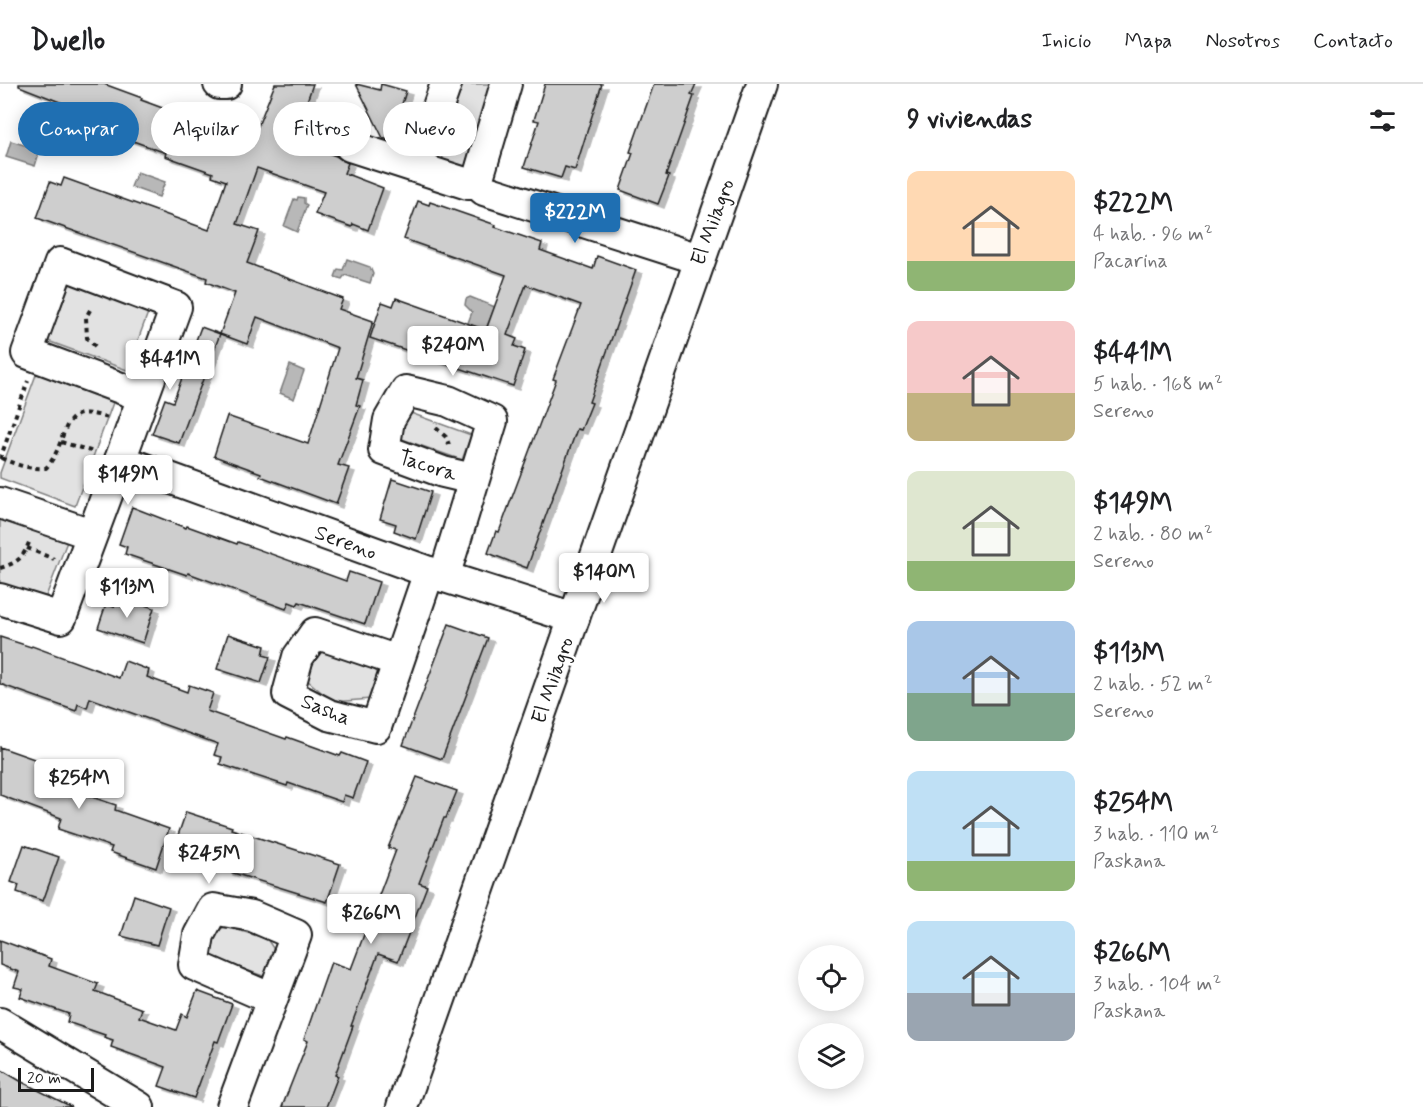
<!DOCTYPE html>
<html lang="es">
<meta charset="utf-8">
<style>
:root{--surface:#fff;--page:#f6f6f6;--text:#202124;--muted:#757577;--line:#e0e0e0;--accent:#1f6fb2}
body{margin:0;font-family:Mynerve,sans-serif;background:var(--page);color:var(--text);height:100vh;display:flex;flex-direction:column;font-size:22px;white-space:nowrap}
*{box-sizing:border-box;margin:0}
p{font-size:20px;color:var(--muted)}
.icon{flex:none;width:33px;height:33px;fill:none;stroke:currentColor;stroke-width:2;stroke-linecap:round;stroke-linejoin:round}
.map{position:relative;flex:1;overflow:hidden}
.sheet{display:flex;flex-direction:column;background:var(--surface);width:540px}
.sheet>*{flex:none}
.banner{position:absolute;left:18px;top:18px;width:570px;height:54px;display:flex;gap:12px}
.fabs{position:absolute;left:798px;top:861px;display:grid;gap:12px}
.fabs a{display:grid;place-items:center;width:66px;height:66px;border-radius:50%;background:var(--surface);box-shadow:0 3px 15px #0003;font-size:30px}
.scale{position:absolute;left:18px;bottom:15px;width:76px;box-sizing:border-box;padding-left:6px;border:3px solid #1c1c1c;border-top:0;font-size:16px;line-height:21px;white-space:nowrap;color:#1c1c1c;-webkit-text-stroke:4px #fff;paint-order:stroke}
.price{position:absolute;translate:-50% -51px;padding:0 14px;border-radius:6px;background:#fff;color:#222;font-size:20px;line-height:39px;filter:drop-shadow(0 2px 3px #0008)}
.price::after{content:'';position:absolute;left:50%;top:36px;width:18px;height:14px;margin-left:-9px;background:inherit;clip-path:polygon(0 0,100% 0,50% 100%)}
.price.selected{background:var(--accent);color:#fff}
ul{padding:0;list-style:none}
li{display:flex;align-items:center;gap:18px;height:150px;padding:0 24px}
li span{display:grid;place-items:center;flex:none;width:168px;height:120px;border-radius:12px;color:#555}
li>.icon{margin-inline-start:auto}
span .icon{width:72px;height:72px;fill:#fffc;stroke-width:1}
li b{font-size:26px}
h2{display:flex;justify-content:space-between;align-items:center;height:72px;padding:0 24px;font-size:26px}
.pill{padding:0 21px;border-radius:27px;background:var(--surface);box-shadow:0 3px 15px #0003;font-size:21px;line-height:54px}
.pill.selected{background:var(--accent);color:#fff}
header{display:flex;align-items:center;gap:36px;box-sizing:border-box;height:84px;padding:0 30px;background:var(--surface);border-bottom:2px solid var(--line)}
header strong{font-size:28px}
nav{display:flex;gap:33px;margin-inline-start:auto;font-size:21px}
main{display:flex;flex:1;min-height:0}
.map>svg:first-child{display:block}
.green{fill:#e2e2e2;stroke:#7f7f7f;stroke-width:1.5}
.water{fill:#b8b8b8;stroke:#7a7a7a;stroke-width:1.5}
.building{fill:#cecece;stroke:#1c1c1c;stroke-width:1.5;filter:url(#shadow)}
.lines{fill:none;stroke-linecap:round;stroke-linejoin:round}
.minor-casing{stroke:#1c1c1c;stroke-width:34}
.path{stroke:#1c1c1c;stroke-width:4;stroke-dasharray:4.5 4.5;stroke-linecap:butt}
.minor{stroke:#fff;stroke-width:30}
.labels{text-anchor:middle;stroke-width:5;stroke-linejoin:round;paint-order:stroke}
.street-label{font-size:21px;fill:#1c1c1c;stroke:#fff}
</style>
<header>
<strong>Dwello</strong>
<nav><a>Inicio</a><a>Mapa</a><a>Nosotros</a><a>Contacto</a></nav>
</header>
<main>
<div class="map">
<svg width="883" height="1023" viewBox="0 0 883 1023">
<defs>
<filter id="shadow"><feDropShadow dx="6" dy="4" stdDeviation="0" flood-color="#0004"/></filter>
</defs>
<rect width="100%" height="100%" fill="#fff"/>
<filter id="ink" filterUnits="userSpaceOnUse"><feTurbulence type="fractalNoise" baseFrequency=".0167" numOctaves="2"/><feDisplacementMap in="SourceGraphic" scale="12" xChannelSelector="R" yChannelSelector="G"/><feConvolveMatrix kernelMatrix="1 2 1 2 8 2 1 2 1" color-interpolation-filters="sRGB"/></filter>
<g filter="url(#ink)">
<g class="green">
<path d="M463 0H500L479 71 463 85 443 80 442 58Z"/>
<path d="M71 197 149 226 127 286 48 257Z"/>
<path d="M37 288 114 316 75 422 0 394V389Z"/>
<path d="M408 328 471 351 462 376 399 354Z"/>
<path d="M0 430 68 455 45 515 0 499Z"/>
<path d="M318 567 355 575 381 590 371 615 333 618 307 596Z"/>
<path d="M225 842 267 855 277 870 266 893 213 874C207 855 210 853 225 842Z"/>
</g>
<g class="water">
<path d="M11 57 40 66 35 82 6 73Z"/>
<path d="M137 88 165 98 159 113 131 103Z"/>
<path d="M298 113 304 114V119L307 121 297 148 284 142 294 115 297 116Z"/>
<path d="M347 175 370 183 373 190 370 199 345 191 342 195 335 193 338 185 343 186Z"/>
<path d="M470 213 495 223 482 254 465 247 472 228 465 221 466 215Z"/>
<path d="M290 281 304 287 294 315 280 309Z"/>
</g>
<g class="building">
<path d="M19 0H104L142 14 141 16 192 35 191 38 251 59 275 0H313L300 37 303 38 296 57 336 72 348 79 344 89 383 104 368 146 353 140 352 143 315 130 324 108 257 84 237 140 259 147 247 179 343 215 339 225 373 237 356 294 363 296 356 321 360 322 338 381 349 384 336 420 260 392 261 389 214 372 227 332 308 360 338 264 257 233 247 260 220 250 235 209 206 198 207 194 37 134 50 98 61 102 64 94 209 146 226 97 212 92 213 89 165 72 166 69 103 46 99 59 57 45 65 20 19 2Z"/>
<path d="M356 0 380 6 381 0 406 7 399 30 410 33 403 58 400 60 383 54Z"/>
<path d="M545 0H602L575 86 565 83 561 94 524 83 539 37 534 36Z"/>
<path d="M654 0H696L691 11 694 12 666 91 669 92 658 120 620 106 633 69 630 68Z"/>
<path d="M418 117 429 121 430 118 496 141 495 143 542 159 540 166 593 185 597 172 636 186 589 318 592 319 581 346 577 345 527 484 488 469 496 447 499 448 556 296 553 295 581 221 526 201 507 251 517 255 514 262 525 266 513 302 370 254 382 218 393 222 396 214 486 246 506 191 404 155Z"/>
<path d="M201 243 220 250 179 359 152 350 165 315 173 318Z"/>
<path d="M392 395 431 408 416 455 394 447 396 440 380 435Z"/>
<path d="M132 423 186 444 187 442 237 460 238 458 346 497 349 488 379 498 365 540 299 518 297 521 289 518 286 525 188 489 187 491 125 470 127 463 119 460Z"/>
<path d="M118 512 154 524 143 559 98 544 106 520 114 523Z"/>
<path d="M449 540 488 554 442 675 403 661Z"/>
<path d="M228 550 265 562 263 571 270 573 261 599 217 585Z"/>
<path d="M0 553 31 563 32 562 119 594 125 577 149 586 147 593 187 608 189 601 213 609 207 627 286 655 287 653 340 672 342 669 366 678 353 714 344 711 342 718 288 699 287 702 220 680 222 673 214 671 218 660 90 614 87 624 78 620 76 627 0 600Z"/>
<path d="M0 663 57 683 54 691 65 695 62 703 116 721 115 726 169 745 156 784 110 768 112 763 58 745 61 734 0 711Z"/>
<path d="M417 693 457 707 446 734H444L419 799 427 802 398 877 378 870 351 942H353L335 991 338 992 326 1023H282L308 957 304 955 331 878 351 885 396 766 388 764Z"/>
<path d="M186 728 232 743 231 745 340 780 327 818 227 787 228 784 173 766Z"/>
<path d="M24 761 59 773 43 817 17 808 19 801 11 798Z"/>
<path d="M134 811 169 823 157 861 121 852Z"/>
<path d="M0 856 51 875 49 882 98 900 95 907 142 925 139 933 176 946 182 930 187 933 197 907 232 920 218 958 215 957 194 1014 159 1002 166 983 111 963 113 956 104 953 105 951 67 938 69 930 20 913 23 905 14 903 19 888 0 881Z"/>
<path d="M0 985 22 998 72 1023H0Z"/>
</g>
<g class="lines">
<defs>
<g id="minor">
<path d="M219 0H226"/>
<path d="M350 62 468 100H478L484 106 699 175"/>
<path d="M417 83 446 0"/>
<path d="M478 100V94L506 0"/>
<path d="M142 312 27 269 60 179 176 223 120 376 429 488 574 534"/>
<path d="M0 419 91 450"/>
<path d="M444 493 492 337 448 317 406 307 389 336 384 366 443 388 473 395"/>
<path d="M0 515 61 534 120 376"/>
<path d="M398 577 315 549 298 573 288 610 329 631 376 643 429 488"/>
<path d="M0 939 139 1023"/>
<path d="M232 1023 296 851 252 832 213 825 199 851 194 881 272 915"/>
<path d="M402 1023 762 0"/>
</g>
</defs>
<use href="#minor" class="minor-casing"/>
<g class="path">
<path d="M90 226 86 233 87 254 97 264"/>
<path d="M436 344 446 353 449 361"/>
<path d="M61 358 94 368"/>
<path d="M1 374C17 381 28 385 46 384 71 356 56 316 108 334"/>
<path d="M0 375 28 297"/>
<path d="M27 464 54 475"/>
<path d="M0 484C19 478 23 474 30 456"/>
</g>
<use href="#minor" class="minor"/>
</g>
</g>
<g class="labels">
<g class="street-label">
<text transform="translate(712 138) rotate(-70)" y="7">El Milagro</text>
<text transform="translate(428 381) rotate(18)" y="7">Tacora</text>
<text transform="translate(346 458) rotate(20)" y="7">Sereno</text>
<text transform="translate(552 596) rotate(-71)" y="7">El Milagro</text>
<text transform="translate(326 625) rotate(22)" y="7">Sasha</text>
</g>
</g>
</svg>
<div class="fabs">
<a><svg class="icon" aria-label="locate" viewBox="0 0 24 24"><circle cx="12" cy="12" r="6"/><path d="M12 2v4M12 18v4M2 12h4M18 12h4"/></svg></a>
<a><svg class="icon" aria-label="layers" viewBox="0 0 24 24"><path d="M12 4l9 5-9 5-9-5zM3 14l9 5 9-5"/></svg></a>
</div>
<div class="scale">20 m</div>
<b class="price selected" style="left:575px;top:160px">$222M</b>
<b class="price" style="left:453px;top:293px">$240M</b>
<b class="price" style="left:170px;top:307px">$441M</b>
<b class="price" style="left:128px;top:422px">$149M</b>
<b class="price" style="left:604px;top:520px">$140M</b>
<b class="price" style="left:127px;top:535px">$113M</b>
<b class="price" style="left:79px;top:726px">$254M</b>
<b class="price" style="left:209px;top:801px">$245M</b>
<b class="price" style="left:371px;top:861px">$266M</b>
<div class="banner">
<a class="pill selected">Comprar</a>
<a class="pill">Alquilar</a>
<a class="pill">Filtros</a>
<a class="pill">Nuevo</a>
</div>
</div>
<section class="sheet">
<h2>9 viviendas<svg class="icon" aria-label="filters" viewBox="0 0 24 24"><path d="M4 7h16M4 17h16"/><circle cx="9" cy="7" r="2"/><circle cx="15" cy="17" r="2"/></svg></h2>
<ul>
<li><span style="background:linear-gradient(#ffd9b3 75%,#8fb573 0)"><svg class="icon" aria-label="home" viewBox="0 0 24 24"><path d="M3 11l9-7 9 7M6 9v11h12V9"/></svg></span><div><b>$222M</b><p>4 hab. · 96 m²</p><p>Pacarina</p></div></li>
<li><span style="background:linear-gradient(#f6c9c9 60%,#c2b280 0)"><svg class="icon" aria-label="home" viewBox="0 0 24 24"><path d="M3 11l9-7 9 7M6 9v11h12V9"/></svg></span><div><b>$441M</b><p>5 hab. · 168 m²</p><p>Sereno</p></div></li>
<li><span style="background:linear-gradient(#dfe7d0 75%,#8fb573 0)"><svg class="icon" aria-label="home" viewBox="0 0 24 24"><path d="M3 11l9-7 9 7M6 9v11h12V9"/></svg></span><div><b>$149M</b><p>2 hab. · 80 m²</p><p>Sereno</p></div></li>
<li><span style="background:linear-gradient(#a9c7e8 60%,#7fa58c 0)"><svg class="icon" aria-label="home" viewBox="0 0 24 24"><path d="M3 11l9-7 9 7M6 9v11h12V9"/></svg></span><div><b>$113M</b><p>2 hab. · 52 m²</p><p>Sereno</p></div></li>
<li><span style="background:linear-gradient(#bfe0f5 75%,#8fb573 0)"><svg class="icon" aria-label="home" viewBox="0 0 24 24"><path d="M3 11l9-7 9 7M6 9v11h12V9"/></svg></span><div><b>$254M</b><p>3 hab. · 110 m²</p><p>Paskana</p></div></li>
<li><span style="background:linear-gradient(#bfe0f5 60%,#9aa5b1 0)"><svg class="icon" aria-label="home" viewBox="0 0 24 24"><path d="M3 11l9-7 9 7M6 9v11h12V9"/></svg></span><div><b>$266M</b><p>3 hab. · 104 m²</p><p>Paskana</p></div></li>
</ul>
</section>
</main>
